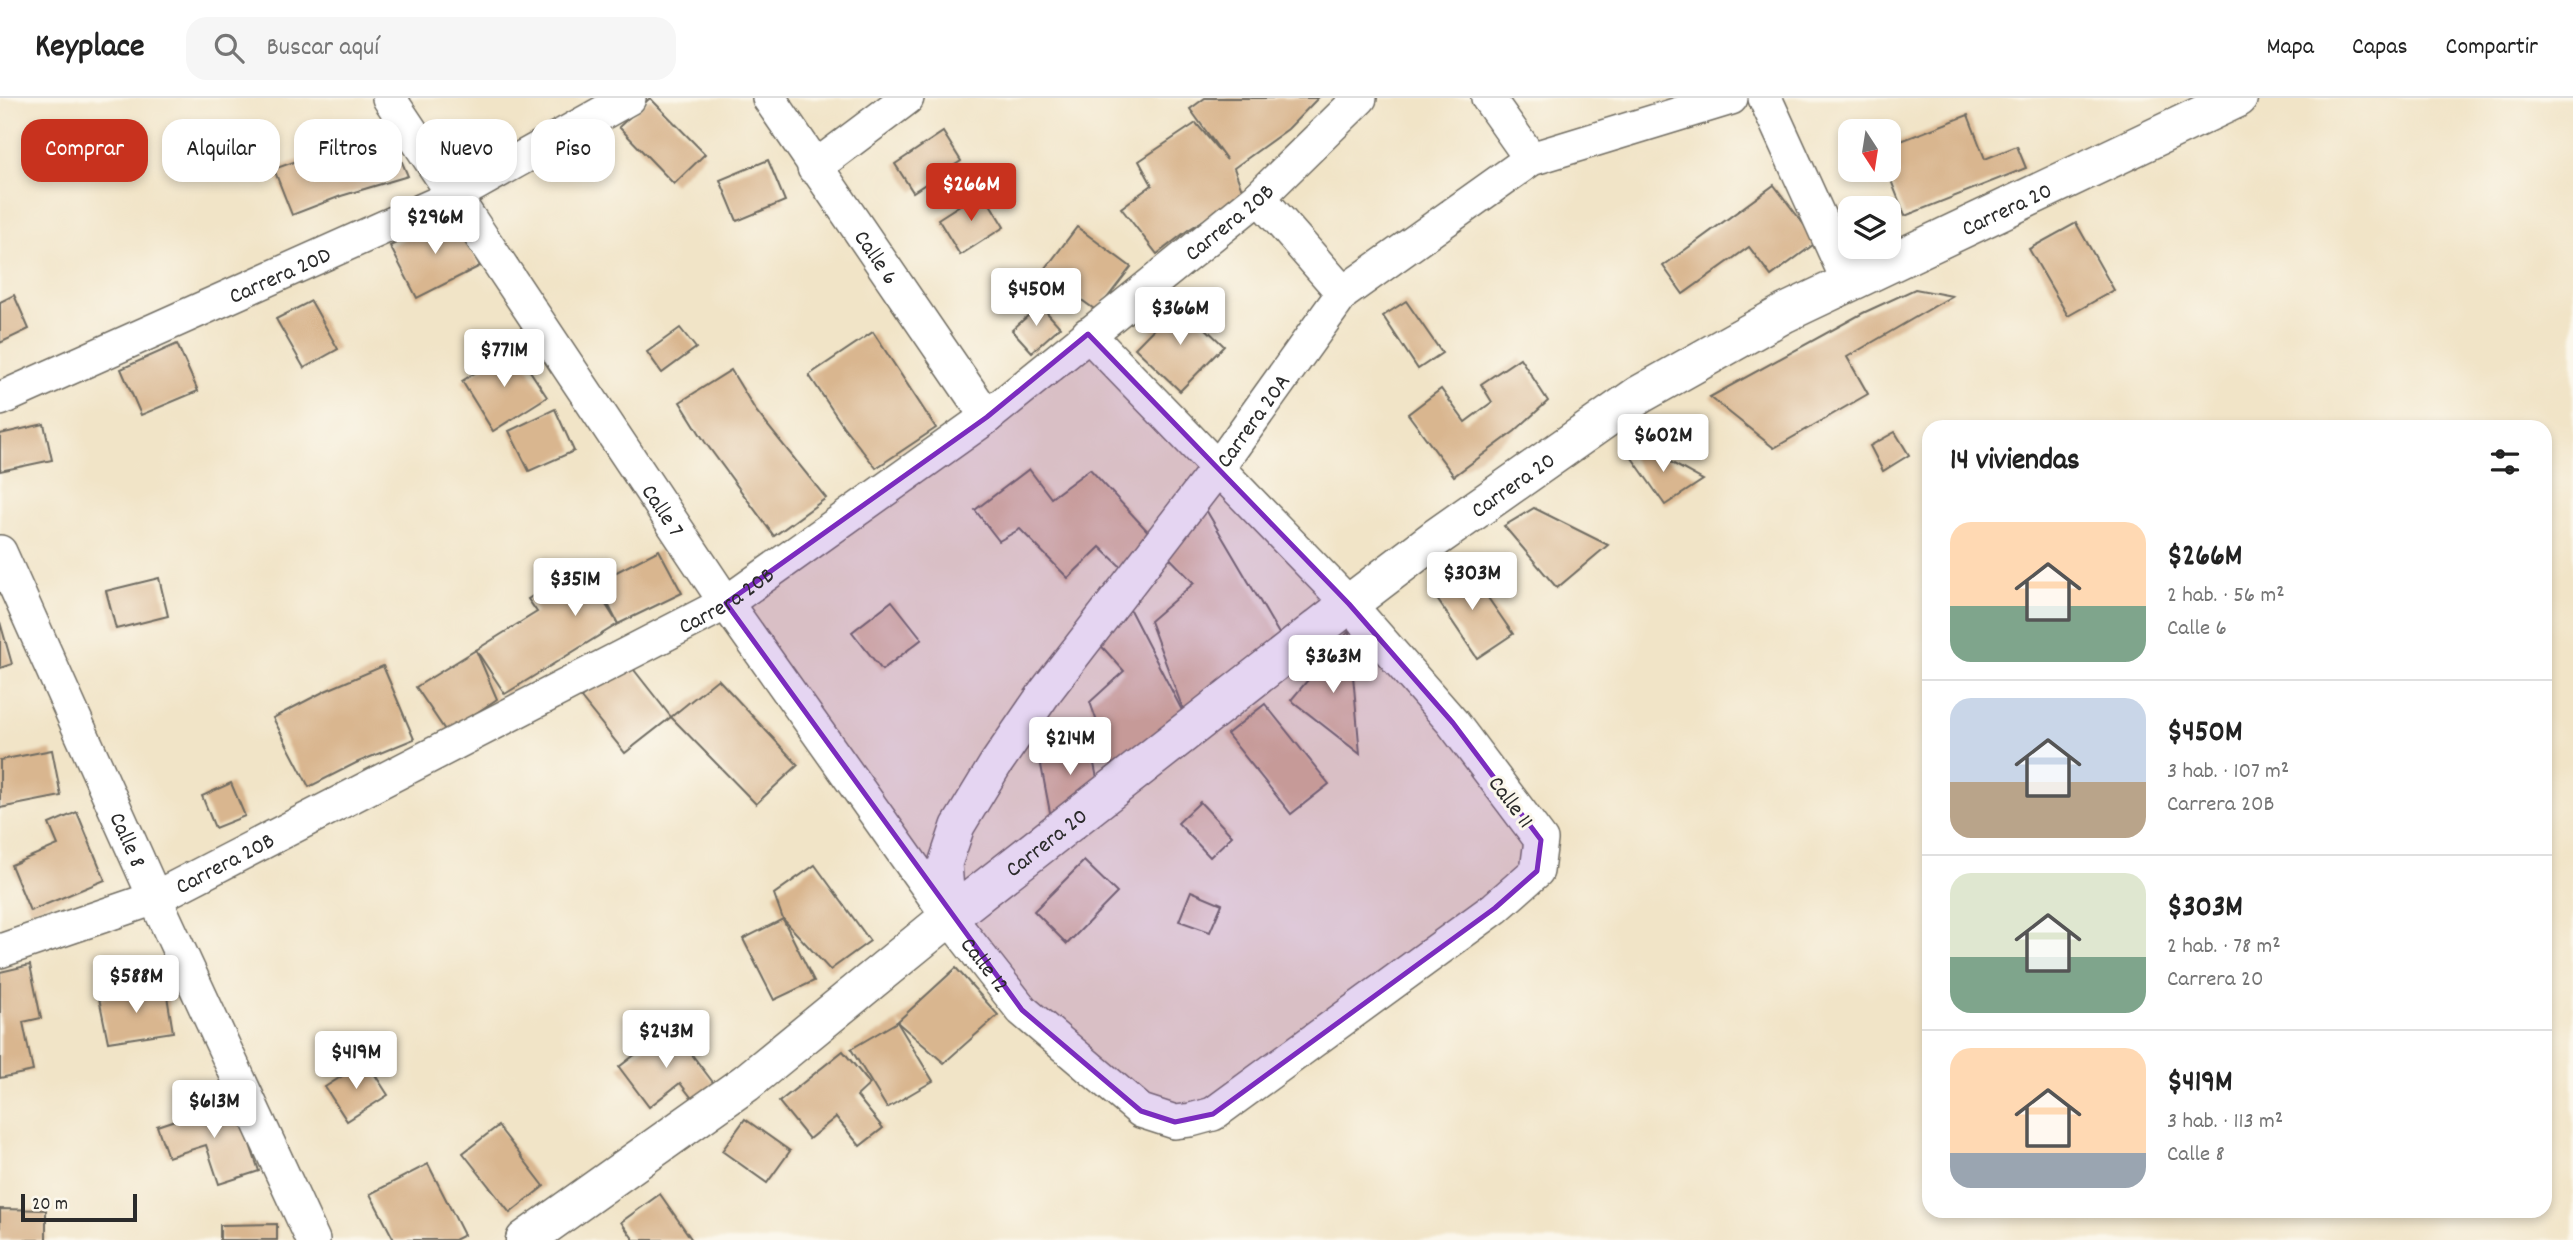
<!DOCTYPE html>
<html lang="es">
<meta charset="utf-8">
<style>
:root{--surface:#fff;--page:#f6f6f6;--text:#222;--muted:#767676;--line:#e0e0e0;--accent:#c8321e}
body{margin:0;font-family:Dekko,sans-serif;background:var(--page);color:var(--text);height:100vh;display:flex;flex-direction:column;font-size:26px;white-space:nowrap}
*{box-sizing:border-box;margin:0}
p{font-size:23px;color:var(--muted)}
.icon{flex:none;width:38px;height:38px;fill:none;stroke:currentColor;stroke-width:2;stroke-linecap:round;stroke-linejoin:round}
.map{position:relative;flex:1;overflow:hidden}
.drawer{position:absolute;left:1922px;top:322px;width:630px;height:798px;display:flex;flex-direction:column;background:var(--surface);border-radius:21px;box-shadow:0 4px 10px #0003}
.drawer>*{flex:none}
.banner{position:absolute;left:21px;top:21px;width:665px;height:63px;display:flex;gap:14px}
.needle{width:46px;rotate:168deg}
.tools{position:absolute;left:1838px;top:21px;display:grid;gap:14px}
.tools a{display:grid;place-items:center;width:63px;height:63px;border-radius:14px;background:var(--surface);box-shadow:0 4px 10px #0003;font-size:35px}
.scale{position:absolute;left:21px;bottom:18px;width:116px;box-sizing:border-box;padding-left:7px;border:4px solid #2b2b2b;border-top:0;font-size:19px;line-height:24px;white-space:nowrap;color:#2b2b2b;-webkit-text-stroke:5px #fbf7ec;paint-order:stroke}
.price{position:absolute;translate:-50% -60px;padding:0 16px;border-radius:7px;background:#fff;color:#222;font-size:23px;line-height:46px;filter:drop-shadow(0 2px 4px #0008)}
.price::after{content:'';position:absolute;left:50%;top:42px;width:21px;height:16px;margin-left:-10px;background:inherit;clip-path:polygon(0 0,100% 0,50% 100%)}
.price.active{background:var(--accent);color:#fff}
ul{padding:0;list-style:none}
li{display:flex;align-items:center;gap:21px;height:175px;padding:0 28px}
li+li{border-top:2px solid var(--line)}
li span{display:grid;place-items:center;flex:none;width:196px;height:140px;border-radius:21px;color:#555}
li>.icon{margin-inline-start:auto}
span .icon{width:84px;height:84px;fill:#fffc;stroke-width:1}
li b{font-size:30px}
h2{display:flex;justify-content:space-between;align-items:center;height:84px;padding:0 28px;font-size:30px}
.tag{padding:0 24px;border-radius:21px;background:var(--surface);box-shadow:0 4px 10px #0003;font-size:24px;line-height:63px}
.tag.active{background:var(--accent);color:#fff}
header{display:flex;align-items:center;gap:42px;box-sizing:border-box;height:98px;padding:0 35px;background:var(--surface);border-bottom:2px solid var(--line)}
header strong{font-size:33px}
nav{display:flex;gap:38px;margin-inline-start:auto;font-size:24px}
.search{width:490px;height:63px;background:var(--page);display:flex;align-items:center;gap:18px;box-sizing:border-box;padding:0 24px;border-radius:21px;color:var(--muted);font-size:26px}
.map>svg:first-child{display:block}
.building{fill:#d9b68f}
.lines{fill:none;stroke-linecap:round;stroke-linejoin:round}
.street-casing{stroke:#706c62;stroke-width:36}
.secondary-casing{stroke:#706c62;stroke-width:41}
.street{stroke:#fff;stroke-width:33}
.secondary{stroke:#fff;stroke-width:38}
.marked{fill:#7b2cbf;fill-opacity:0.2;stroke:#7b2cbf;stroke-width:5;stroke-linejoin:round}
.labels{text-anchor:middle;stroke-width:6;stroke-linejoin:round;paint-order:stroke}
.street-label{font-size:23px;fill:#2b2b2b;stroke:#fbf7ec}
</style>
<header>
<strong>Keyplace</strong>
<div class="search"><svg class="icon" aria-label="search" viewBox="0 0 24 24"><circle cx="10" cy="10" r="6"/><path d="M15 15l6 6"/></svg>Buscar aquí</div>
<nav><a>Mapa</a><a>Capas</a><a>Compartir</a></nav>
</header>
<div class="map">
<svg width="2573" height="1142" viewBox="0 0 2573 1142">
<rect width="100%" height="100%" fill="#fbf7ec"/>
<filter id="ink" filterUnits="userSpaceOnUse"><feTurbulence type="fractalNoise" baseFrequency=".0143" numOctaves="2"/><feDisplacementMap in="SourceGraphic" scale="14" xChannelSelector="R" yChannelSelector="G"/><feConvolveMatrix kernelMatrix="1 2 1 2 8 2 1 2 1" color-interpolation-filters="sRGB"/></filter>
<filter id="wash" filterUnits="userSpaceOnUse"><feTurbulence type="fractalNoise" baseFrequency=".00686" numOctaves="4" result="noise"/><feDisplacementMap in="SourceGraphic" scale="28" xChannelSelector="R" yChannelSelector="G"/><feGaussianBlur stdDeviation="1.57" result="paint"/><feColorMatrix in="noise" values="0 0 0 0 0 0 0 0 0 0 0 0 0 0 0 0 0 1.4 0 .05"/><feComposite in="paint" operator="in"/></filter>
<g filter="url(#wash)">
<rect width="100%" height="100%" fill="#f1e4c7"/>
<g id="blocks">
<g class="building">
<path d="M650 0 705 56 674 86 619 29Z"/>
<path d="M1205 0H1318L1288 31 1234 70 1244 97 1188 132 1157 156 1121 110 1152 87 1139 63 1196 25 1227 62 1190 11Z"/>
<path d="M1968 17 1985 61 2017 48 2026 70 1905 118 1887 72 1888 48Z"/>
<path d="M389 34 408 78 341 98 292 117 274 71 324 53Z"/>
<path d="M943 34 961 63 913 94 895 66Z"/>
<path d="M768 62 785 103 737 123 720 82Z"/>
<path d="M1774 87 1817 144 1771 178 1749 149 1683 196 1663 168Z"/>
<path d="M982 93 1004 129 960 157 938 121Z"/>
<path d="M453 116 480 168 417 200 390 148Z"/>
<path d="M2076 125 2114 192 2068 218 2029 151Z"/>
<path d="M1077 129 1131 169 1097 213 1043 174Z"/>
<path d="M1915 191 1952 198 1847 259 1868 296 1774 350 1710 299 1863 215Z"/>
<path d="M14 197 29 231 0 245V204Z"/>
<path d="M311 203 338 251 304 270 276 221Z"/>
<path d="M1406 203 1442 255 1418 271 1383 218Z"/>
<path d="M1179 205 1224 248 1180 293 1135 250Z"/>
<path d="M1040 207 1060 229 1032 254 1012 232Z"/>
<path d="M680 230 696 250 662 275 647 254Z"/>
<path d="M873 234 936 330 876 370 843 328 809 277Z"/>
<path d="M177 246 198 293 141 317 121 271Z"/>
<path d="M515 250 547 299 493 333 462 283Z"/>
<path d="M1520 260 1548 303 1515 333 1454 378 1408 316 1441 291 1465 324 1492 304 1481 286Z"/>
<path d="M731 272 756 313 826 400 774 438 705 344 680 304Z"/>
<path d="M555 311 574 353 529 373 509 333Z"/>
<path d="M44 326 52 362 0 373V336Z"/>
<path d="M1895 334 1909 357 1883 373 1870 348Z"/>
<path d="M1643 349 1703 382 1665 407 1625 350Z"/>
<path d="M1029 371 1051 400 1090 371 1154 440 1121 469 1100 449 1068 480 1020 431 999 443 975 412Z"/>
<path d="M1205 410 1281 539 1187 622 1150 523 1194 485 1161 451Z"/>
<path d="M1534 410 1608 447 1557 490 1504 428Z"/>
<path d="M659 452 682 495 618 526 505 596 476 552 537 514 528 501 581 467 618 526 597 484Z"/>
<path d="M1466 468 1513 536 1477 560 1431 492Z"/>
<path d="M159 480 168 518 116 531 106 493Z"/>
<path d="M892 503 922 541 882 572 852 534Z"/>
<path d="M1129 510 1187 622 1118 683 1090 604 1124 573 1095 541Z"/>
<path d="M0 524 12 566 0 570Z"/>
<path d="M1349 533 1360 656 1291 602Z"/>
<path d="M476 552 497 601 447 635 416 589Z"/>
<path d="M627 563 671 619 625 655 581 600Z"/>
<path d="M383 568 414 641 356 665 309 689 273 620 325 593Z"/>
<path d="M718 581 798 667 756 706 671 619Z"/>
<path d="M1265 606 1329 686 1291 716 1227 636Z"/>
<path d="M1086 627 1099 690 1053 730 1041 667Z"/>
<path d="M52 652 61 698 0 710V662Z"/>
<path d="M231 685 245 718 215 730 202 698Z"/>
<path d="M1200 704 1232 738 1210 759 1178 725Z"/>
<path d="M77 714 105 782 30 813 11 767 58 747 49 726Z"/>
<path d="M1084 763 1117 795 1067 846 1034 813Z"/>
<path d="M815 767 870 843 830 872 783 821 774 796Z"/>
<path d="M1191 793 1222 806 1210 834 1179 823Z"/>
<path d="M783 821 814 883 774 902 743 841Z"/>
<path d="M30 867 41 920 23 924 33 973 0 980V874Z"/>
<path d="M956 870 998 917 944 965 897 924Z"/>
<path d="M166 892 173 934 108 944 99 900Z"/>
<path d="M897 924 933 983 887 1010 851 951Z"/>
<path d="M671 929 715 987 694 1003 680 985 649 1009 619 969Z"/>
<path d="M843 953 870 986 857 998 883 1030 860 1048 836 1019 809 1041 779 1004Z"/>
<path d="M366 963 388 997 347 1023 325 989Z"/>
<path d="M235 1002 259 1073 219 1086 206 1047 168 1059 157 1028Z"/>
<path d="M745 1021 790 1053 767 1085 722 1053Z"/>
<path d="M498 1028 544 1088 510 1115 463 1055Z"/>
<path d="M428 1066 464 1137 454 1142H394L370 1096Z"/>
<path d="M660 1096 692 1142H634L621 1124Z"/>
<path d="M0 1111 46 1112V1142H0Z"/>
<path d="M277 1126V1142H220V1127Z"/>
</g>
</g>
</g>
<g filter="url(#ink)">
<use href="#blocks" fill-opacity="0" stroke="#706c62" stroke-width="2"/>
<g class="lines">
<defs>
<g id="street">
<path id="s1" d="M389 0 726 505 949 819 1022 912 1141 1013 1175 1024 1191 1022 1213 1016 1495 810 1537 773 1541 742 1453 625 1349 506 1088 236"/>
<path id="s2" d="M769 0 987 319"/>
<path d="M1488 0 1531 61"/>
<path d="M1765 0 1849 185"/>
<path d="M814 70 907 0"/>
<path d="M1259 99 1343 195"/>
<path id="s3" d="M0 301 454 98 629 0"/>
<path id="s4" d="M0 454 155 800 313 1142"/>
<path id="s5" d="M949 819 945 766 958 728 995 667 1046 593 1217 371 1343 195 1531 61 1731 0"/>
<path id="s6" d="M0 853 155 800 726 505 987 319 1259 99 1360 0"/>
</g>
<g id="secondary">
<path id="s7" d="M525 1142 746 985 949 819 1349 506 1437 439 1639 297 1785 215 2238 0"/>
</g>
</defs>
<use href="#street" class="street-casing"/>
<use href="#secondary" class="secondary-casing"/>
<use href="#street" class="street"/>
<use href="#secondary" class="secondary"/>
</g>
</g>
<path class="marked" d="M1088 236 1349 506 1453 625 1541 742 1537 773 1495 810 1213 1016 1175 1024 1141 1013 1022 912 726 505 987 319Z"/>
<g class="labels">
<g class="street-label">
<text dy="8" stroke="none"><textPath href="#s7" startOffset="1811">Carrera 20</textPath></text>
<text dy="8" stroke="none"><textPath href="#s6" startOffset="1438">Carrera 20B</textPath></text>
<text dy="8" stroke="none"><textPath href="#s2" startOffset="192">Calle 6</textPath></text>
<text dy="8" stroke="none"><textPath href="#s3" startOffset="306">Carrera 20D</textPath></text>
<text dy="8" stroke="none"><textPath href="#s5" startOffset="595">Carrera 20A</textPath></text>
<text dy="8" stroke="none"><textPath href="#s7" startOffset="1244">Carrera 20</textPath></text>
<text dy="8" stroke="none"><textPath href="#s1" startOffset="495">Calle 7</textPath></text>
<text dy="8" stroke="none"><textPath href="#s6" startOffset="808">Carrera 20B</textPath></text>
<text transform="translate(1512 703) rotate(53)" y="8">Calle 11</text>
<text dy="8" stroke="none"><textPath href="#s4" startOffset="315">Calle 8</textPath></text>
<text dy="8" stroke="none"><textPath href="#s7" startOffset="656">Carrera 20</textPath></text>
<text dy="8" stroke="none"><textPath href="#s6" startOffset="242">Carrera 20B</textPath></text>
<text dy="8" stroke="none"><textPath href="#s1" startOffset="1052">Calle 12</textPath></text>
</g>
</g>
</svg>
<div class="tools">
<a><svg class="needle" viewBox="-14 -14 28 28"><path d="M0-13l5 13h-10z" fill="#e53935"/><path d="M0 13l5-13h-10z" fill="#767676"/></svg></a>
<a><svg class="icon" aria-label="layers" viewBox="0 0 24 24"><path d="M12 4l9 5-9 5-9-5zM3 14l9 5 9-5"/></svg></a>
</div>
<div class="scale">20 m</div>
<b class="price active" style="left:971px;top:125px">$266M</b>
<b class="price" style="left:435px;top:158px">$296M</b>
<b class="price" style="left:1036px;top:230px">$450M</b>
<b class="price" style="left:1180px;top:249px">$366M</b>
<b class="price" style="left:504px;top:291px">$771M</b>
<b class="price" style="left:1663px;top:376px">$602M</b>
<b class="price" style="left:1472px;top:514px">$303M</b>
<b class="price" style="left:575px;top:520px">$351M</b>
<b class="price" style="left:1333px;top:597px">$363M</b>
<b class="price" style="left:1070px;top:679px">$214M</b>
<b class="price" style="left:136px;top:917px">$588M</b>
<b class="price" style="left:666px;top:972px">$243M</b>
<b class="price" style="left:356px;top:993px">$419M</b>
<b class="price" style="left:214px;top:1042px">$613M</b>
<div class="banner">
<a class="tag active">Comprar</a>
<a class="tag">Alquilar</a>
<a class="tag">Filtros</a>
<a class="tag">Nuevo</a>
<a class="tag">Piso</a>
</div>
<section class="drawer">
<h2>14 viviendas<svg class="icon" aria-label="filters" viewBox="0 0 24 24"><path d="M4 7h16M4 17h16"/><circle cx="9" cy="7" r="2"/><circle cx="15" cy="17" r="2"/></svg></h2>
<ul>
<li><span style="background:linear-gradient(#ffd9b3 60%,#7fa58c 0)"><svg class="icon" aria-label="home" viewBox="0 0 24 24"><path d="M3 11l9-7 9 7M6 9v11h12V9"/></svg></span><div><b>$266M</b><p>2 hab. · 56 m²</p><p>Calle 6</p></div></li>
<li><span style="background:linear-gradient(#c9d6e8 60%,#b9a48a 0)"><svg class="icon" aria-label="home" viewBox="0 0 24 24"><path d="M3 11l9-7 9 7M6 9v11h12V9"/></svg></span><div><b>$450M</b><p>3 hab. · 107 m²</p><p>Carrera 20B</p></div></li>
<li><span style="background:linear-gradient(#dfe7d0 60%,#7fa58c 0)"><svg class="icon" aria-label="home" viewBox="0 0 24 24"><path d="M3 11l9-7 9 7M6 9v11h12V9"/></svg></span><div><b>$303M</b><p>2 hab. · 78 m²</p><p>Carrera 20</p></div></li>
<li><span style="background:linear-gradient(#ffd9b3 75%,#9aa5b1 0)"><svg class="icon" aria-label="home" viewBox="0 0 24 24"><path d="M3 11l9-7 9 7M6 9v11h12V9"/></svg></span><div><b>$419M</b><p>3 hab. · 113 m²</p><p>Calle 8</p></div></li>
</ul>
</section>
</div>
